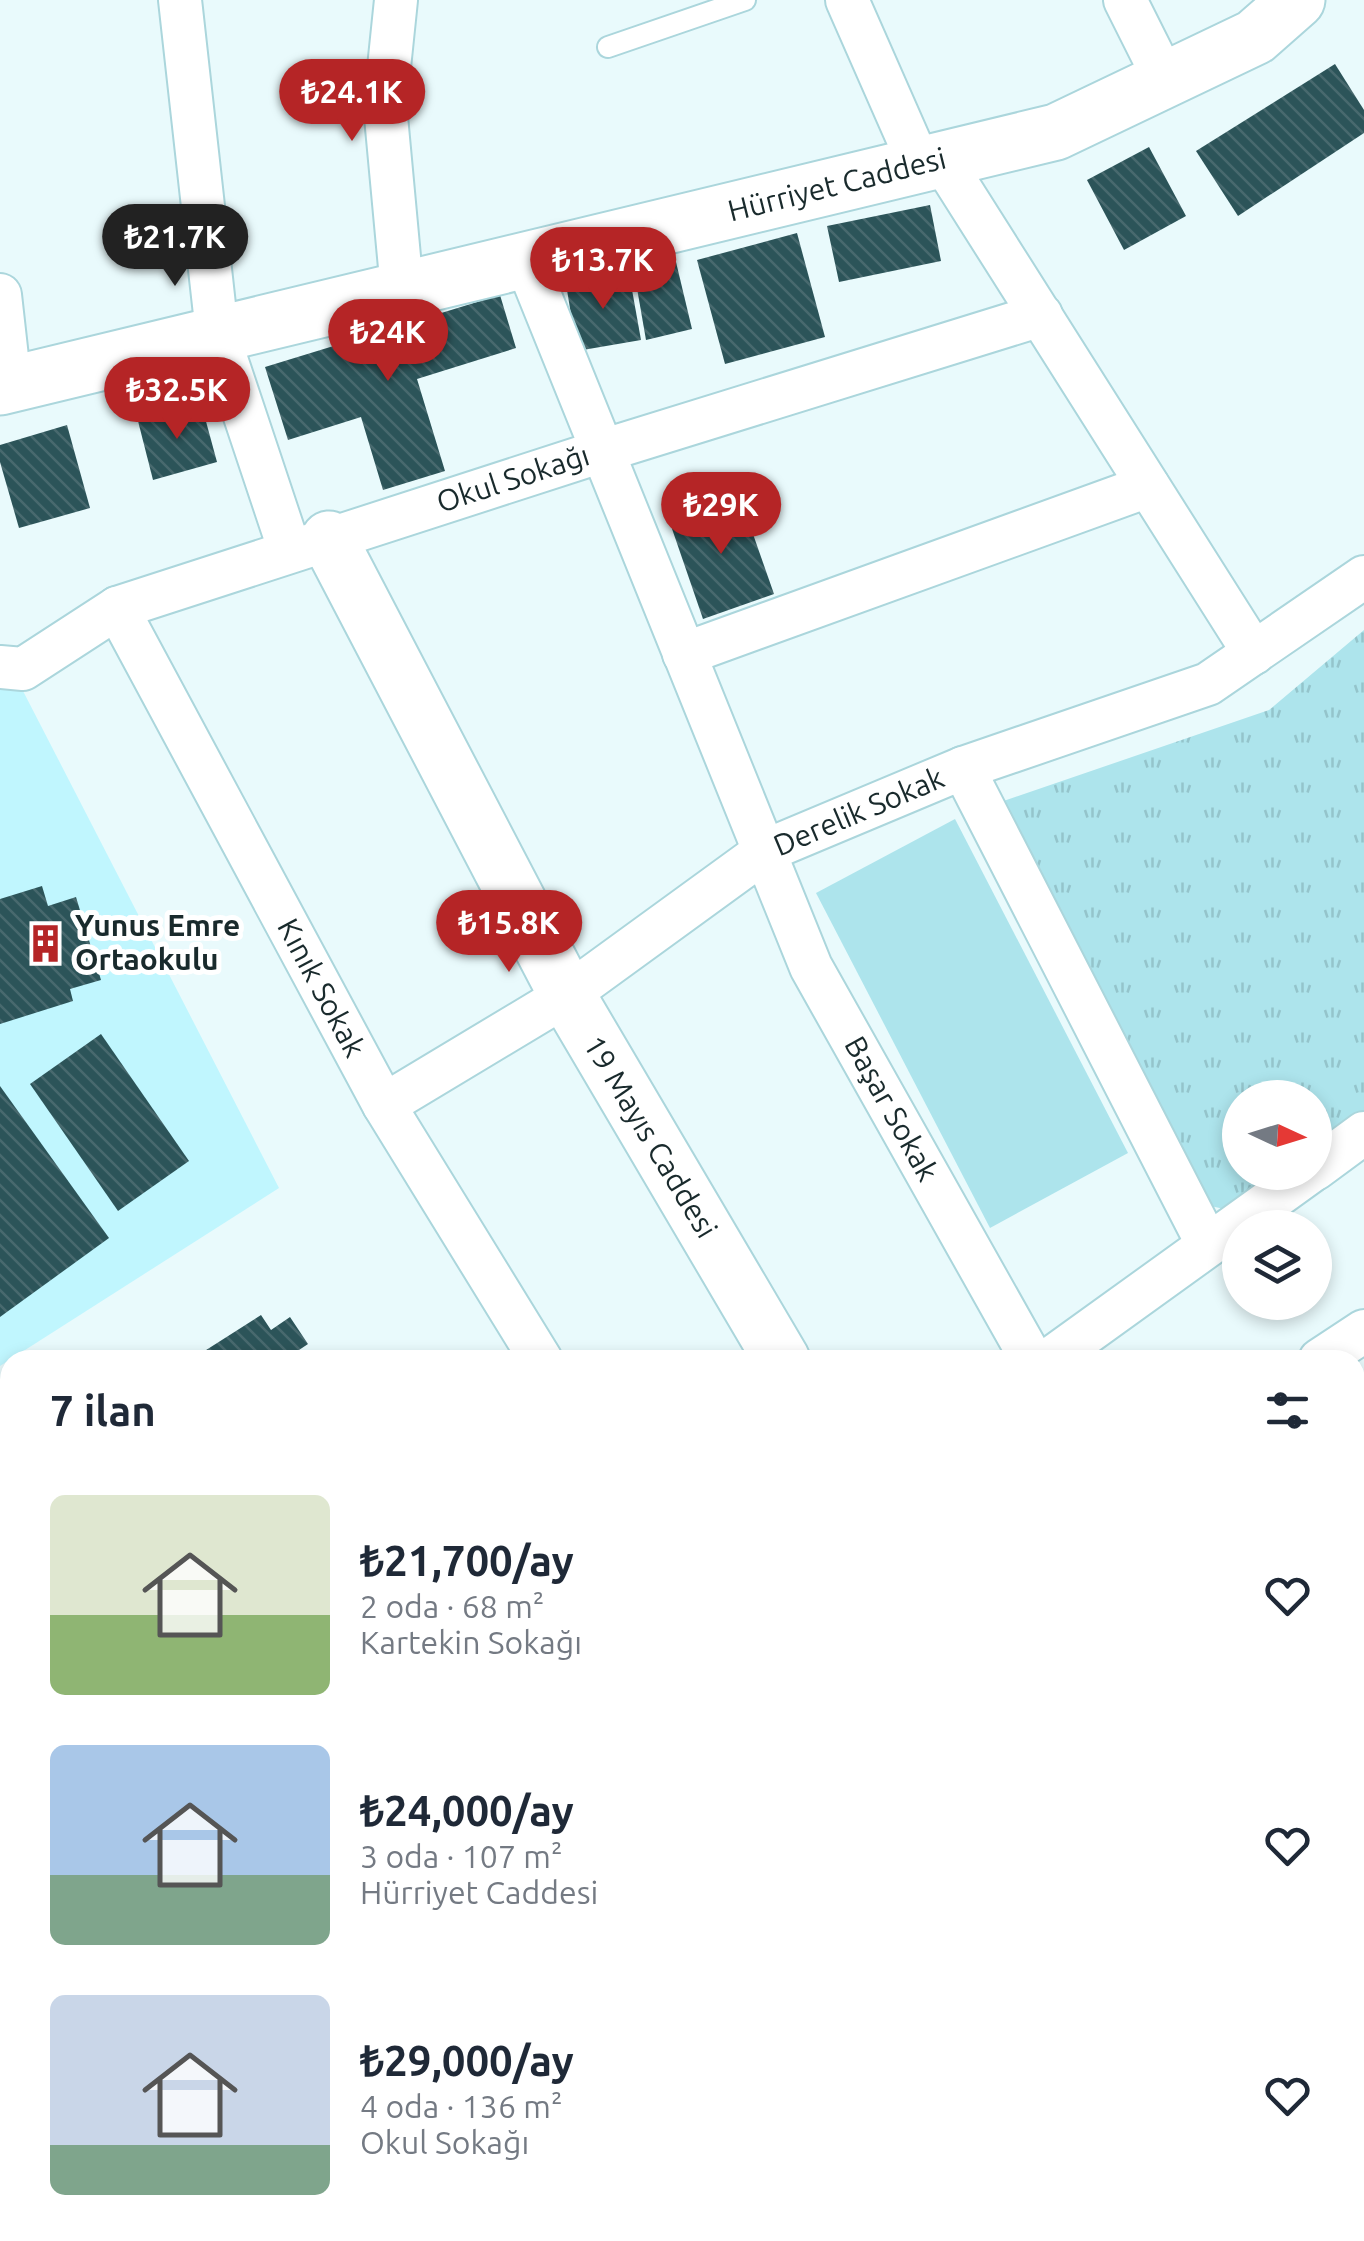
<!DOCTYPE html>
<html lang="tr">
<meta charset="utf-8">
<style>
:root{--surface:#fff;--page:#f2f2f3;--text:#1f2937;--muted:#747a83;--accent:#b52526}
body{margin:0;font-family:Ubuntu,sans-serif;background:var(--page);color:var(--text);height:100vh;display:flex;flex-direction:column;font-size:38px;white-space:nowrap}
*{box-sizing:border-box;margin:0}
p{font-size:32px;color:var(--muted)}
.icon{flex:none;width:55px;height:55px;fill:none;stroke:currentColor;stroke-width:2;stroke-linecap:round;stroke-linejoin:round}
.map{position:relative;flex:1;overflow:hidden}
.details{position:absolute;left:0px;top:1350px;width:1365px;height:892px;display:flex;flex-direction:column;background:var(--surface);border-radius:30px 30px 0 0;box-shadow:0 5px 15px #0003}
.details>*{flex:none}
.needle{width:65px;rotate:94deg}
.tools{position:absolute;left:1222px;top:1080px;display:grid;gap:20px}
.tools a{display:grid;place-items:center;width:110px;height:110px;border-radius:50%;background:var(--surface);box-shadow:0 5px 15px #0003;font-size:50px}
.price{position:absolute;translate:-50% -85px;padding:0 22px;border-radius:35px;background:var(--accent);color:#fff;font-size:32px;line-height:65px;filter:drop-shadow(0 2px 5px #0008)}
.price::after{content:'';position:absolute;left:50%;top:60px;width:30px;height:22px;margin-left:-15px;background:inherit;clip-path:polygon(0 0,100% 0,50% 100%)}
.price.active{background:#222;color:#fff}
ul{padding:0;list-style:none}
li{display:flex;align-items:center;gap:30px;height:250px;padding:0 50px}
li span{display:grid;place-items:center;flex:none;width:280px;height:200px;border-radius:15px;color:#555}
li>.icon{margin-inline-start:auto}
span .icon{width:120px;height:120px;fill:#fffc;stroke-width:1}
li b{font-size:42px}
h2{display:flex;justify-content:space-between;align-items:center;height:120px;padding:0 50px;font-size:42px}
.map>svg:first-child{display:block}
.built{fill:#c0f6fe}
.grass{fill:url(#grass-tufts)}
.park{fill:#ade4ec}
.building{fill:url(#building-back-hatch)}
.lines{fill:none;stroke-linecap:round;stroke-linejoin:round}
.lane-casing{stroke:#abd6dc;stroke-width:24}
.street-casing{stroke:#abd6dc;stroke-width:46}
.secondary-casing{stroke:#abd6dc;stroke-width:59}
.lane{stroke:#fff;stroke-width:20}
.street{stroke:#fff;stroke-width:42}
.secondary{stroke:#fff;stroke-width:55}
.labels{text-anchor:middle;stroke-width:10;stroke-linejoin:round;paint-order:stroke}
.street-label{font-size:30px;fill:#192a2c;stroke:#fff}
.poi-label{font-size:30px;font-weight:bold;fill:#192a2c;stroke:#fff;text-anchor:start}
</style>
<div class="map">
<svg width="1364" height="2241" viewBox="0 0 1364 2241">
<defs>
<pattern id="grass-tufts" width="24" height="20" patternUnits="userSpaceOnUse" patternTransform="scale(2.5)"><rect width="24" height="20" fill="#ade4ec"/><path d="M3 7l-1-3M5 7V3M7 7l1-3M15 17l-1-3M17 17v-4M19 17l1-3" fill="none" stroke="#94c4cb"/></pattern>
<pattern id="building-back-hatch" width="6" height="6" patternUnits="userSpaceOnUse" patternTransform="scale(2.5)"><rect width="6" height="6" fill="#2c5459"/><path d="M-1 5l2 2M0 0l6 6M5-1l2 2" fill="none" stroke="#48696e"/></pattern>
</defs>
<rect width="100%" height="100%" fill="#e9fafc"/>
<path class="built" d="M0 689 23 691 279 1188 0 1366Z"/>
<path class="grass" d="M1364 630V1114L1315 1149V1098H1240V1172L1281 1173 1229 1210 1201 1204 992 805 1269 710Z"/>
<path class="park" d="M955 819 1128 1153 990 1228 816 893Z"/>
<g class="building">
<path d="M1335 64 1364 110V133L1238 216 1196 151Z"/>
<path d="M1149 147 1186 216 1124 250 1087 180Z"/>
<path d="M930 205 941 261 839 282 827 226Z"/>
<path d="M797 233 825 337 725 364 697 260Z"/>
<path d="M676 262 692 329 646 340 634 271Z"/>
<path d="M629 273 641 340 577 351 566 284Z"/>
<path d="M500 295 516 348 417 379 445 471 383 490 361 417 288 440 265 367Z"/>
<path d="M201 403 217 462 153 480 138 421Z"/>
<path d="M67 425 90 508 19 528 0 462V445Z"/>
<path d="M739 494 774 594 703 619 669 520Z"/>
<path d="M42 886 48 906 76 897 101 980 70 989 73 1001 0 1024V899Z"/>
<path d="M101 1034 189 1161 118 1211 30 1084Z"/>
<path d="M0 1086 109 1238 0 1317Z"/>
<path d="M261 1315 271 1330 290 1317 308 1344 287 1358 289 1360H208L203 1352Z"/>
<path d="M9 1467 10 1469V1562L0 1546V1473Z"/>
<path d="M10 1788V1896L0 1901V1793Z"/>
<path d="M0 2057 10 2062V2150L4 2163 0 2161Z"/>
<path d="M411 2232H435L452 2241H407Z"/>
</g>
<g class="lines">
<defs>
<g id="lane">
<path d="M608 47 745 0"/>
<path d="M813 2241 826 2232"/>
</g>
<g id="street">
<path d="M180 0 217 332 290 551"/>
<path d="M396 0 385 106 402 289"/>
<path d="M847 0 920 166"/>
<path d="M1125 0 1165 80"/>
<path d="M942 160 1254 653"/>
<path d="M525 259 811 967 1032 1360"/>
<path d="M0 295 10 384"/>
<path d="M117 608 384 1105 541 1360"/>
<path d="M684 654 1148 486"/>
<path d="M0 667 23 669 117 608 602 451 1041 315"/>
<path d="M963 768 1208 1245"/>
<path d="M384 1105 567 995 765 851 963 768 1208 684 1364 577"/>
<path d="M1315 1169 1364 1133"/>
<path d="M1049 1360 1310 1172"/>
<path d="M1320 1360 1364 1331"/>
<path d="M1355 1504 1364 1518"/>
<path d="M1355 1876 1364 1890"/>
<path d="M1355 2158 1364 2157"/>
</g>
<g id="secondary">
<path d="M0 387 1056 132 1255 37 1297 0"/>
<path d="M329 539 567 995 782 1360"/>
<path d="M1355 2021 1364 2014"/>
<path d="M1352 2232 1359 2241"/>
<path d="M1002 2241 1017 2232"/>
</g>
</defs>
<use href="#lane" class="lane-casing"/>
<use href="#street" class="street-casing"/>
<use href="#secondary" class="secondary-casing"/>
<use href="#lane" class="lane"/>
<use href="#street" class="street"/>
<use href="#secondary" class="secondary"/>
</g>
<defs>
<symbol id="building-bare" viewBox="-9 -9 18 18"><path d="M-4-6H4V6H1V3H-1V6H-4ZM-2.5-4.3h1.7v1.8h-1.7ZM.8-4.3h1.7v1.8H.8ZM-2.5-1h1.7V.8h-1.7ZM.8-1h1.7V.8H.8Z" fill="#b52526" stroke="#fff" stroke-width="2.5" paint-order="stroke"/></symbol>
</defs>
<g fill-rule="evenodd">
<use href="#building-bare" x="18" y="916" width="55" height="55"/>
</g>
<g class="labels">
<g class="street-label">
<text transform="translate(837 185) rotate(-14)" y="10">Hürriyet Caddesi</text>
<text transform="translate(513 479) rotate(-18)" y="10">Okul Sokağı</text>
<text transform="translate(859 812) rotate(-23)" y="10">Derelik Sokak</text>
<text transform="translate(321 988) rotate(62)" y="10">Kınık Sokak</text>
<text transform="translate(891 1109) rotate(61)" y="10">Başar Sokak</text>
<text transform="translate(650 1137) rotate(59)" y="10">19 Mayıs Caddesi</text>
</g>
<g class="poi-label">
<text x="75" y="936">Yunus Emre<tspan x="75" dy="34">Ortaokulu</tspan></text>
</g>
</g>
</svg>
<div class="tools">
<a><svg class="needle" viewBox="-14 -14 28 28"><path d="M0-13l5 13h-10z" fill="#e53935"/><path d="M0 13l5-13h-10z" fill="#747a83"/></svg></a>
<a><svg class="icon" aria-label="layers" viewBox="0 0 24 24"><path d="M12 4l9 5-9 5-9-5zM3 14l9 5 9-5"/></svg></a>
</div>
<b class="price" style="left:352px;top:144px">₺24.1K</b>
<b class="price active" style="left:175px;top:289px">₺21.7K</b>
<b class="price" style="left:603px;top:312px">₺13.7K</b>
<b class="price" style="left:388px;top:384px">₺24K</b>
<b class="price" style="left:177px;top:442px">₺32.5K</b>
<b class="price" style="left:721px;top:557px">₺29K</b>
<b class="price" style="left:509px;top:975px">₺15.8K</b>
<section class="details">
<h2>7 ilan<svg class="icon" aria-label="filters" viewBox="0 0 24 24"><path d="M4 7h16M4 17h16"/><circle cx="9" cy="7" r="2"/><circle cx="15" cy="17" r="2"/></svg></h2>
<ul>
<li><span style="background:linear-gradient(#dfe7d0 60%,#8fb573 0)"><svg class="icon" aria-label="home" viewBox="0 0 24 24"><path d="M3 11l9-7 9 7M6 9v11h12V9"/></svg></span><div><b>₺21,700/ay</b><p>2 oda · 68 m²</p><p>Kartekin Sokağı</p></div><svg class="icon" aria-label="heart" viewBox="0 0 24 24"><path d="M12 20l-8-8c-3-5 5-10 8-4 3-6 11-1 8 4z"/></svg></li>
<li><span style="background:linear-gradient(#a9c7e8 65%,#7fa58c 0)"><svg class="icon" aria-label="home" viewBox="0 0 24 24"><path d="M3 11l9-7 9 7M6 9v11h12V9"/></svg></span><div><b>₺24,000/ay</b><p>3 oda · 107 m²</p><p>Hürriyet Caddesi</p></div><svg class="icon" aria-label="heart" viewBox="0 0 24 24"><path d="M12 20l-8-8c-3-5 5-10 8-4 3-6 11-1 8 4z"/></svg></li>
<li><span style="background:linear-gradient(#c9d6e8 75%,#7fa58c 0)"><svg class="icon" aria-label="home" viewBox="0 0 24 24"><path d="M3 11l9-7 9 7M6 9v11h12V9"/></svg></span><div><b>₺29,000/ay</b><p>4 oda · 136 m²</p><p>Okul Sokağı</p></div><svg class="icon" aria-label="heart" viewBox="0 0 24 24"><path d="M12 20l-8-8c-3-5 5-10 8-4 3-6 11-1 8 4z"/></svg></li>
</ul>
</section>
</div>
